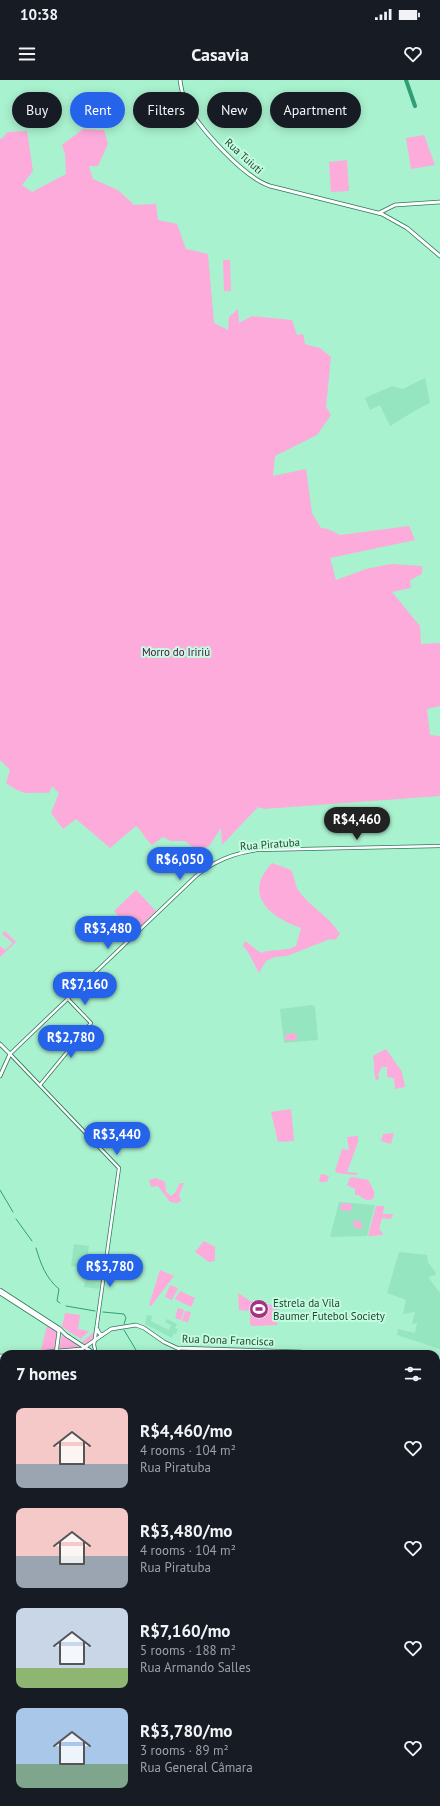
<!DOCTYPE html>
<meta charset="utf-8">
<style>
:root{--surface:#171b24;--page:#242831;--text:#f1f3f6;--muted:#9ea1a6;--accent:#2563eb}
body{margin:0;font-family:"PT Sans",sans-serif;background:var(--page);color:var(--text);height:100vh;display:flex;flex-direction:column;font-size:15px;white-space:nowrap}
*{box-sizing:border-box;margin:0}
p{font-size:13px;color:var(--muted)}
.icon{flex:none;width:22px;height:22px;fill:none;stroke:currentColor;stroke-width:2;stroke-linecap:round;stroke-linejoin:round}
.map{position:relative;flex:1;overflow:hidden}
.details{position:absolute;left:0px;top:1270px;width:440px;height:456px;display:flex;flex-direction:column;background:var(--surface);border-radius:12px 12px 0 0;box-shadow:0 2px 10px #0003}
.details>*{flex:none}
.top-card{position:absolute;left:12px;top:12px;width:416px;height:36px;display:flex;gap:8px}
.price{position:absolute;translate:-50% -34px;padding:0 9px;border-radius:14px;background:var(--accent);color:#fff;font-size:13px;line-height:26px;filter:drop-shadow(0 1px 2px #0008)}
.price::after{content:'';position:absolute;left:50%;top:24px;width:12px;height:9px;margin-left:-6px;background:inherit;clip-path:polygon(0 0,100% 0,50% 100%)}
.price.on{background:#222;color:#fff}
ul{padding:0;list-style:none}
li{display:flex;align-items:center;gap:12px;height:100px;padding:0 16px}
li span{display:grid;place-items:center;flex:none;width:112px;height:80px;border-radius:8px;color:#555}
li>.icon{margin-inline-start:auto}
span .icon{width:48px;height:48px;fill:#fffc;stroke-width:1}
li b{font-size:17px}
h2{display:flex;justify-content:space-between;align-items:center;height:48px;padding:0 16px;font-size:17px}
.chip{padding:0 14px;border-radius:18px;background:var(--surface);box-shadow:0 2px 10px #0003;font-size:14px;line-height:36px}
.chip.on{background:var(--accent);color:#fff}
.status{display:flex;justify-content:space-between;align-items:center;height:28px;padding:0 20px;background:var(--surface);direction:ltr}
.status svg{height:11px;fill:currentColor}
header{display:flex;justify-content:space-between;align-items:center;height:52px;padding:0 16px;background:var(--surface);font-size:18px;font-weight:700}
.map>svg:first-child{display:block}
.built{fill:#95e5c0}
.green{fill:#fcabdb}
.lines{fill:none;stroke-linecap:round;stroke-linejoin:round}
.stream{stroke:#309f75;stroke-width:1}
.river{stroke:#309f75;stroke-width:4}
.secondary-casing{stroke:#30785a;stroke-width:4}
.primary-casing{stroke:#30785a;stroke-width:4.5}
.secondary{stroke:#fff;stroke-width:2.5}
.primary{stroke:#fff;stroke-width:3}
.labels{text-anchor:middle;stroke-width:4;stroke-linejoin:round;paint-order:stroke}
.street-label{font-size:11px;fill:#264336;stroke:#c3fcdf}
.park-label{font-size:11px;fill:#52073d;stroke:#c3fcdf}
.poi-label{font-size:11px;fill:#264336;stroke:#c3fcdf;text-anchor:start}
</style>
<div class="status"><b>10:38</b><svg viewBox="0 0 49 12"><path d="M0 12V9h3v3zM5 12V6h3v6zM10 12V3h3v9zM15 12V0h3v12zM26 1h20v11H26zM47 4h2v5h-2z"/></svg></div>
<header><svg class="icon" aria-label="menu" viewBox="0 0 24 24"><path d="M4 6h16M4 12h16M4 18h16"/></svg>Casavia<svg class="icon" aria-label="heart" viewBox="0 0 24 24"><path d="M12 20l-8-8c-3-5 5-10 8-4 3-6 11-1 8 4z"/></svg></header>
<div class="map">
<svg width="440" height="1726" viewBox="0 0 440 1726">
<rect width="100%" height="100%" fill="#a9f2cf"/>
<g class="built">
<path d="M425 298 430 323 416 330 390 346 380 325 370 330 365 318 392 306 403 309Z"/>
<path d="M312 925 315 927 318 960 284 963 280 929Z"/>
<path d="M339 1122 375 1125 367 1156 330 1157Z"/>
<path d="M74 1164 89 1166 86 1188 71 1186Z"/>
<path d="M399 1172 427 1175 428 1182 436 1193 435 1195 428 1197 440 1213V1269L397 1255 398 1249 415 1253 417 1243 412 1244 415 1232 403 1234 406 1220 387 1213Z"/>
<path d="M85 1202 100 1204 99 1209 84 1207Z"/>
<path d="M147 1235 152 1236 151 1241 169 1250 171 1245 165 1242 167 1239 177 1244 175 1248 178 1249 176 1254 174 1253 172 1258 145 1244Z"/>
</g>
<g class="green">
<path d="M83 49 104 50 108 64 98 86H89L93 99 118 110 134 125 156 124 158 140 177 144 186 169 208 174 214 243 228 250 229 237 238 229 239 243 252 236 292 240 297 255 303 254 305 264 320 268 331 277 326 327 331 335 317 355 275 376 273 396 306 389 312 433 321 448 328 449 340 455 409 446 415 460 330 478 336 500 366 489 391 484 422 486V494L410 500 411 508 392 512 420 546 421 564 440 563V626L427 629 430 655 440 656V716L264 729 258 727 222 765 221 748 210 765 199 772 185 761H171L163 757 152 765C145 759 143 752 136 746L110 768 76 739 63 749 51 733 59 713 52 706 49 713C27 712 25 717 6 703L10 690 0 680V59L3 58 7 52 27 51 33 91 22 105 32 112 66 94 65 74 62 65Z"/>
<path d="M424 55 435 85 411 89 406 58Z"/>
<path d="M347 80 349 111 331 112 329 82Z"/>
<path d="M223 180H230L231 211H224Z"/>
<path d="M272 783 291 790C294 795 296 807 298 810 310 827 330 837 340 854L335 860 330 859 287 876 275 877 266 881 259 893 248 872 243 866 245 861 261 873C272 868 287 872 296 866L301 848C270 837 242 815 272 783Z"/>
<path d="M136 810 156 831 134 853 114 831Z"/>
<path d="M5 851 16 862 0 877V866L5 870 13 863 2 854Z"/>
<path d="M296 953 297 960 286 961 285 954Z"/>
<path d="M386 969 402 992 405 1007 395 1009 394 998 387 997V987H382L378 994 379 999 376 1000C373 992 375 985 373 976Z"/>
<path d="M291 1029 294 1061 278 1062 271 1032Z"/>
<path d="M394 1053 391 1064 381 1061 383 1054Z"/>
<path d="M358 1056V1062L347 1092 358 1093 356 1095 337 1093 335 1091 342 1069 349 1070 347 1057Z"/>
<path d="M321 1094 329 1096 327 1102H319Z"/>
<path d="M352 1097 368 1100C371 1105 377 1113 373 1119 367 1121 364 1120 359 1115H355V1109L347 1105 350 1098Z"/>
<path d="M156 1098 165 1102 166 1112 171 1116 175 1113 180 1103H184L179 1115 181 1121 177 1123 170 1122 158 1106 151 1107 149 1100Z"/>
<path d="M341 1123 352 1124 351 1131 340 1130Z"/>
<path d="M376 1126H384L383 1134H392L393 1136 390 1139 382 1138 379 1149 382 1152 383 1155 368 1156Z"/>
<path d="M353 1141H361L362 1149 354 1147Z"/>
<path d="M204 1161 215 1167V1181L209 1182 195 1172Z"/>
<path d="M160 1190 174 1196 151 1226 149 1225Z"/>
<path d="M170 1205 178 1208 172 1220 165 1217Z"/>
<path d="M180 1211 195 1218 191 1227 175 1219Z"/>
<path d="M238 1213 261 1228 262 1224 279 1225 277 1245 252 1246 250 1244V1231L239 1230Z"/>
<path d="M178 1228 184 1230 181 1240 175 1238Z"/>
<path d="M185 1231 191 1232 188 1242 182 1241Z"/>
<path d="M65 1233 80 1235 78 1249 89 1251 81 1259 62 1247Z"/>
<path d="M47 1246 57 1252 55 1270H41Z"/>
<path d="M94 1252C95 1258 91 1262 86 1264L81 1263Z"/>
<path d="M62 1255H63L81 1267 59 1269Z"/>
<path d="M0 1530 4 1533V1706L0 1712Z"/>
<path d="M73 1722H89L95 1726H77Z"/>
<path d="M249 1722H282L283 1725 245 1726Z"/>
</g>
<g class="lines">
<g class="stream">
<path d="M0 1110 13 1132"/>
<path d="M16 1139 32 1161"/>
<path d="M36 1168C41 1185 46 1198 59 1209L57 1221 60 1223"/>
<path d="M66 1226 95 1231"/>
<path d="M103 1232 124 1234 126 1238 124 1244"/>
<path d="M124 1250 136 1270"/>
</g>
<g class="river">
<path d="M406 0 415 26"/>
<path d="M0 1326 4 1324"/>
<path d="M0 1550 4 1598"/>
<path d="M0 1704 4 1702"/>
</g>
<defs>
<g id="secondary">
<path d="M40 1005 91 943 68 919"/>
<path d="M96 1274 94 1265 119 1088 10 974 196 796C214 781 234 773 257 770L440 766"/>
<path d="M175 1274 180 1268"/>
<path d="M436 1305 440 1304"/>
<path d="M0 1523 4 1517"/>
<path d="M436 1542 440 1536"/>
<path d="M306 1726 309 1722"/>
</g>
<g id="primary">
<path d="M180 0C181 7 182 14 185 21 198 47 243 97 270 106L382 134 407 148 440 176"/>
<path d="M379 133 395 125 440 122"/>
<path d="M0 964 10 974 0 996"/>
<path d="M0 1210 60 1249 66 1255 95 1274"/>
<path d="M0 1213 59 1251 56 1274"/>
<path d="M97 1249 99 1253 102 1255"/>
<path d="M24 1274 82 1269 111 1249 136 1245 144 1248 164 1262 177 1268 301 1272 305 1274"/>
<path d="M0 1276H4"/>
<path d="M436 1350 440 1351"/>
<path d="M436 1358H440"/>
<path d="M436 1494 440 1496"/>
<path d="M436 1533 440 1535"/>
</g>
</defs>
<use href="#secondary" class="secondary-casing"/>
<use href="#primary" class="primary-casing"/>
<use href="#secondary" class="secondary"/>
<use href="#primary" class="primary"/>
</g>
<defs>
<symbol id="stadium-disc" viewBox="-11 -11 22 22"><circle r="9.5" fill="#a92f83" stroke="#c3fcdf"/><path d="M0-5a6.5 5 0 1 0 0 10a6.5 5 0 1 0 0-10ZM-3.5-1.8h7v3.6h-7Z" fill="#fff"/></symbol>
</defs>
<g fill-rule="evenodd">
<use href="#stadium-disc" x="248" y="1218" width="22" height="22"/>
</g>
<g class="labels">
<g class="street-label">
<text transform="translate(244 76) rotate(42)" y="4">Rua Tuiuti</text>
<text transform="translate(270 764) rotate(-4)" y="4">Rua Piratuba</text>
<text transform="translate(228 1260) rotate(2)" y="4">Rua Dona Francisca</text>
</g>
<g class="park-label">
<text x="176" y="576">Morro do Iririú</text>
</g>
<g class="poi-label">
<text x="273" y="1227">Estrela da Vila<tspan x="273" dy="13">Baumer Futebol Society</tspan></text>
</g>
</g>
</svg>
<b class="price on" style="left:357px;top:761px">R$4,460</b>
<b class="price" style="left:180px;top:801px">R$6,050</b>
<b class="price" style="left:108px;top:870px">R$3,480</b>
<b class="price" style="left:85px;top:926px">R$7,160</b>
<b class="price" style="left:71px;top:979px">R$2,780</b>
<b class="price" style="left:117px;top:1076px">R$3,440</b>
<b class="price" style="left:110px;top:1208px">R$3,780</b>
<div class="top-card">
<a class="chip">Buy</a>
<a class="chip on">Rent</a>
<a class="chip">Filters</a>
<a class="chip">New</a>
<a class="chip">Apartment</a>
</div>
<section class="details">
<h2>7 homes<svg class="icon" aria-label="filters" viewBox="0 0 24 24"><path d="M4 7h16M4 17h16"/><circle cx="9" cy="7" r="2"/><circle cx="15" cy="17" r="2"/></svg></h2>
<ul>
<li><span style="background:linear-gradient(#f6c9c9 70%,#9aa5b1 0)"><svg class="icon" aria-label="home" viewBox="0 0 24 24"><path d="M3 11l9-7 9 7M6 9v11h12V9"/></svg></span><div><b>R$4,460/mo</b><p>4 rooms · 104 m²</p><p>Rua Piratuba</p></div><svg class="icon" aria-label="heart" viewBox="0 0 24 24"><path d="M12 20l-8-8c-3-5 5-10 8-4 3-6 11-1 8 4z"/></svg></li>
<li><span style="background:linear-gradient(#f6c9c9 60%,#9aa5b1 0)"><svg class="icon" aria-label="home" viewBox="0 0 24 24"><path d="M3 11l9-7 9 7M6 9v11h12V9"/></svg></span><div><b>R$3,480/mo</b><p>4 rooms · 104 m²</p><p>Rua Piratuba</p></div><svg class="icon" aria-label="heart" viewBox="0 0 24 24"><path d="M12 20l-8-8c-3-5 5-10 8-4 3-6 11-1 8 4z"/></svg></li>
<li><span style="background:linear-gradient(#c9d6e8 75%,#8fb573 0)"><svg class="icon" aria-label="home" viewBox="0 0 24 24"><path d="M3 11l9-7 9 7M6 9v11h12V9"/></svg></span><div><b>R$7,160/mo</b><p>5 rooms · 188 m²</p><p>Rua Armando Salles</p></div><svg class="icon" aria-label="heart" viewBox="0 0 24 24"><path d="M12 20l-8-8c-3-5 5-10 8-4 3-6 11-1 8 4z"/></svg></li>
<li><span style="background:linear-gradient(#a9c7e8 70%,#7fa58c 0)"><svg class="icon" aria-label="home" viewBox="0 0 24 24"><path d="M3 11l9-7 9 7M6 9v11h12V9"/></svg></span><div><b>R$3,780/mo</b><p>3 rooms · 89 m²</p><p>Rua General Câmara</p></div><svg class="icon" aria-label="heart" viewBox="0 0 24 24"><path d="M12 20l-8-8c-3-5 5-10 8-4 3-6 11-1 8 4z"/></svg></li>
</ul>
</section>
</div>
